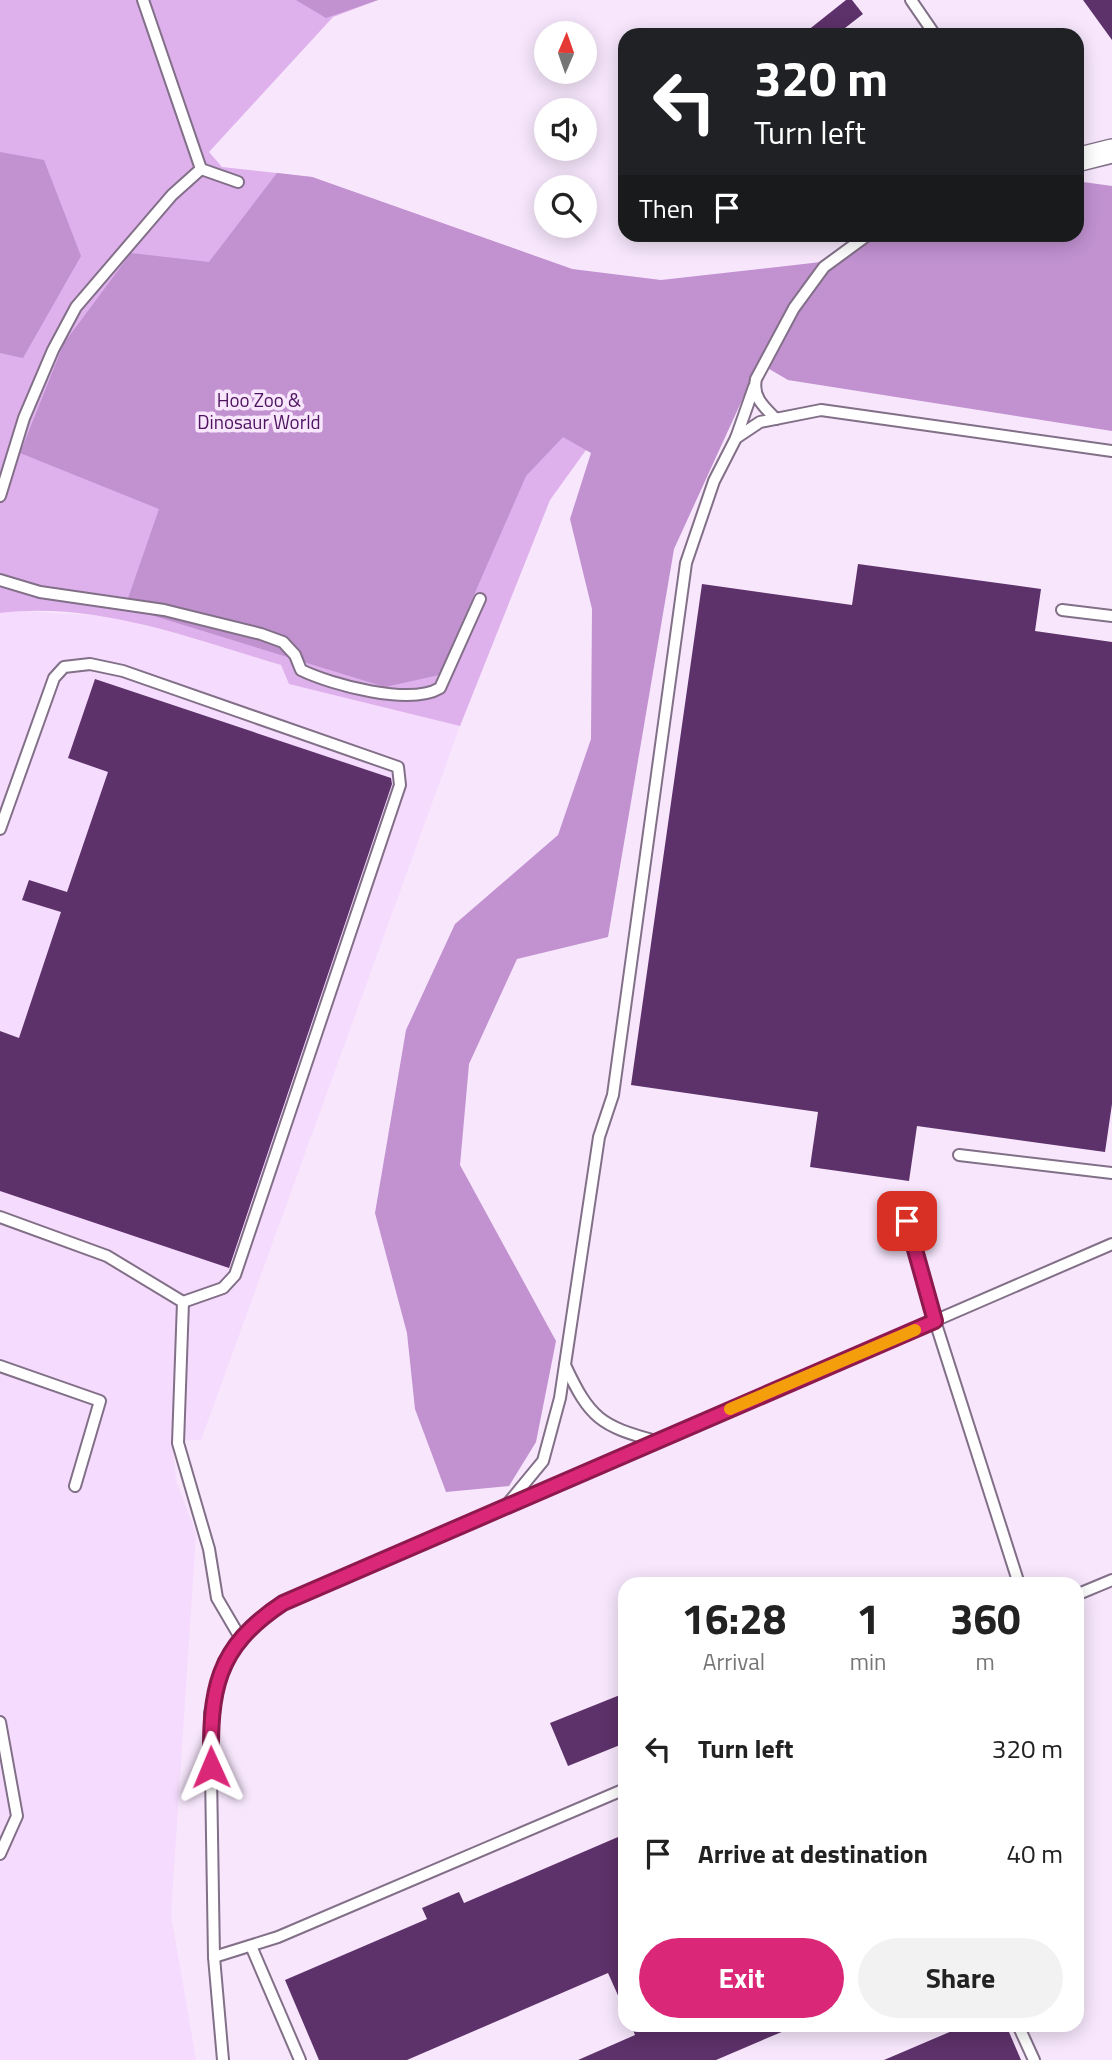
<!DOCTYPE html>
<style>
:root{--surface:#fff;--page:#f2f2f2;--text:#222;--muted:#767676;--accent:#db2777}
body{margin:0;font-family:"Titillium Web",sans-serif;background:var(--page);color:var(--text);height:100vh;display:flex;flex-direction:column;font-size:26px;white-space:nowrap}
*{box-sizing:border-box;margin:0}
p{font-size:23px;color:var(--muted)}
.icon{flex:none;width:38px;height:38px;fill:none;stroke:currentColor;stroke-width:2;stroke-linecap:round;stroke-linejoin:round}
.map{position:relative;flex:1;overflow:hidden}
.drawer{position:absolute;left:618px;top:1577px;width:466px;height:455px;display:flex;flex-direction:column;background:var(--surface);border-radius:21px;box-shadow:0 4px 18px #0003}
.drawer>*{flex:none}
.guide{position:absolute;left:618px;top:28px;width:466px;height:214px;border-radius:21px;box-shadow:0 4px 18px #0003;background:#202124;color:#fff;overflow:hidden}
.needle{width:46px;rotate:2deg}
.fabs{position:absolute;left:534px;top:21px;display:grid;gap:14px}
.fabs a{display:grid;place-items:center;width:63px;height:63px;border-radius:50%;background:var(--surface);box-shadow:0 4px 18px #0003;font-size:35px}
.pin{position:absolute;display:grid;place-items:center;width:60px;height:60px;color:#fff;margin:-30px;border-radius:14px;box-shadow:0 4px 10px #0006}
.me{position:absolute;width:77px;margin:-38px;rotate:359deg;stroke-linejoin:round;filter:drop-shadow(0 0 5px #0008)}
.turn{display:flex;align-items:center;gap:24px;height:147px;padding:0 21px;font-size:32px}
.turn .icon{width:91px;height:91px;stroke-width:2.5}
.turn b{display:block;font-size:49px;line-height:60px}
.then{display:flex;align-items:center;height:66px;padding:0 21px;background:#0003;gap:14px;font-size:26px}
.eta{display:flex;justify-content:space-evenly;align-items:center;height:119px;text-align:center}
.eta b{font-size:42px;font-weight:700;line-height:49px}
.button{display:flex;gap:14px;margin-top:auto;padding:14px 21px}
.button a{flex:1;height:80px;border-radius:42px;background:var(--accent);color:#fff;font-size:28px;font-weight:700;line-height:80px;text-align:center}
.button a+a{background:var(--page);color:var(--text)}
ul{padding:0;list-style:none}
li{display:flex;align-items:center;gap:21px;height:105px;padding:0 21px}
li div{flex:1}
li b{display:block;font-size:26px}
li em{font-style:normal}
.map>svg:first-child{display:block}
.built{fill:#f5dbfd}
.green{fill:#deb0ec}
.forest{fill:#c191d0}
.building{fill:#5d316a}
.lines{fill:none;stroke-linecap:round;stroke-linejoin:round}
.service-casing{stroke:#826f88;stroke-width:14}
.minor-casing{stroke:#826f88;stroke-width:26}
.service{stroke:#fff;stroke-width:10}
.minor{stroke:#fff;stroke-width:23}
.route-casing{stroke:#8e194d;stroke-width:18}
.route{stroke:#db2777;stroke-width:12}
.slow{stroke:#f59e0b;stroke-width:12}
.labels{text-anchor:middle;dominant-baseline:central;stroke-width:7;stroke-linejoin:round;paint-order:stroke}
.park-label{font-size:19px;fill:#4f125f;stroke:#f7e6fc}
</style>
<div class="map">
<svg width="1112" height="2060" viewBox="0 0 1112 2060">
<rect width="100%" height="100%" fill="#f7e6fc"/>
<polygon class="built" points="21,611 121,617 281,665 289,684 460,726 201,1440 172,1440 176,1480 196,1534 171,1915 196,2060 0,2060 0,613"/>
<path class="green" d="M0,0H378L333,17L209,152L222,167L312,177L572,269L694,300L550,500L460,726L289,684L281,665C190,638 96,601 0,613Z"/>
<g class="forest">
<polygon points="296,0 378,0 326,18"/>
<polygon points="0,152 44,160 81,256 23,358 0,353"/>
<polygon points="277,173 312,177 572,269 661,280 821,262 866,235 1076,234 1076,181 1112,186 1112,431 788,380 759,363 674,549 608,937 517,959 469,1064 460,1165 556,1341 536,1442 509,1486 446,1492 415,1409 407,1333 375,1213 406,1030 455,924 558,835 591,739 592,609 570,519 591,453 563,437 526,476 439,675 385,687 125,607 159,509 20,453 64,343 131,253 209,262"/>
</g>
<g class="building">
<polygon points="846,0 852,0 863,14 836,35 802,35"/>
<polygon points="1083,0 1112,0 1112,40"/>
<polygon points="858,564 1041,589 1035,631 1112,642 1112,1104 1105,1152 917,1126 909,1181 810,1167 818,1112 631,1085 702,584 852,605"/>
<polygon points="95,679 391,778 392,784 229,1268 0,1191 0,1031 19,1038 61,912 22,900 29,880 67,892 108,772 68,758"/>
<polygon points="625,1693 625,1743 568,1766 550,1723"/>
<polygon points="625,1834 625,2011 608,1973 407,2060 319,2060 285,1980 427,1919 422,1908 459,1892 464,1903"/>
<polygon points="631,2025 798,2025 716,2060 578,2060 635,2035"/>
<polygon points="966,2025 1006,2025 1021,2060 884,2060"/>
</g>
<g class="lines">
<defs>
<g id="service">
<polyline points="911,0 935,35"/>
<polyline points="201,169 238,182"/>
<path d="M776,419C764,407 752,397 756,379L794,308L824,267L869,234"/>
<polyline points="736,438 754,387"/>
<polyline points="0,496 24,418 53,350 76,307 172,195 201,169 143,0"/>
<path d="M0,580L40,592L164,610L261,634L283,642L295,655L301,670C332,685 410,706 440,688L480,599"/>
<polyline points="1062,610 1112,616"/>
<polyline points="0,829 54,678 64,667 90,664 123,671 398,767 400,785 235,1275 223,1288 183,1302"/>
<polyline points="959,1155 1112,1173"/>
<polyline points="0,1217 107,1256 183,1302"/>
<polyline points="907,1221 935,1321 1019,1584"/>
<polyline points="183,1302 178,1443 209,1549 217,1598 241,1639"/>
<path d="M565,1365C590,1419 601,1426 656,1441"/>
<polyline points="0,1366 100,1401 75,1486"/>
<polyline points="505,1507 543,1461 560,1398 599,1137 613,1095 686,563 714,481 736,438 760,422 821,410 1112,451"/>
<polyline points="1076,1595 1112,1580"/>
<polyline points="0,1722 17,1816 0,1854"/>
<polyline points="251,1946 300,2060"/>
<polyline points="214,1957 278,1937 625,1789"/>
<polyline points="1018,2025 1034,2060"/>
<polyline points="223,2060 214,1957 210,1713 224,1661 255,1622 283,1603 1112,1244"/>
</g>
<polyline id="minor" points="1076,160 1112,151"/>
</defs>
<use href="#service" class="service-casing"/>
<use href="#minor" class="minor-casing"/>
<use href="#service" class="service"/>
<use href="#minor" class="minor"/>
</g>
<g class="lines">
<defs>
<path id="route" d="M211,1767C210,1690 215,1648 283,1603L935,1321L907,1221"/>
</defs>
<use href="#route" class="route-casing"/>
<use href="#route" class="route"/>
<polyline class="slow" points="730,1409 915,1330"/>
</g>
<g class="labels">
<g class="park-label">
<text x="259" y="399">Hoo Zoo &amp;<tspan x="259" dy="22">Dinosaur World</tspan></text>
</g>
</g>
</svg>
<div class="fabs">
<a><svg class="needle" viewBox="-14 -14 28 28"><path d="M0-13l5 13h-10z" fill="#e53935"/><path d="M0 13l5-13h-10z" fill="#767676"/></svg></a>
<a><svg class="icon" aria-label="sound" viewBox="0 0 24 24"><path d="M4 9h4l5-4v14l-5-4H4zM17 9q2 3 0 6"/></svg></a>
<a><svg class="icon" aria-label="search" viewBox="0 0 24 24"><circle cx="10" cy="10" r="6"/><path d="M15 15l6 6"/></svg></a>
</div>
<div class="pin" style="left:907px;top:1221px;background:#d93025"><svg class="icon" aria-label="arrive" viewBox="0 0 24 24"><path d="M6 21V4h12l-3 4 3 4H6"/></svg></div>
<svg class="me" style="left:211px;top:1767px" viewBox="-20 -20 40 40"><path d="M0-17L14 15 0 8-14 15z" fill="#db2777" stroke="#fff" stroke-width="4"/></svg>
<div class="guide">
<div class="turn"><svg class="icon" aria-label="left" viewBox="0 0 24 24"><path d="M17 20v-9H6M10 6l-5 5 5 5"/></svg><div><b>320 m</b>Turn left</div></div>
<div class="then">Then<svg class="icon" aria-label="arrive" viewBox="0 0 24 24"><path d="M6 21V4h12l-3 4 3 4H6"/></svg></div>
</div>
<section class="drawer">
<div class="eta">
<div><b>16:28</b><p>Arrival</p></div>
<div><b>1</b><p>min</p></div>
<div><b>360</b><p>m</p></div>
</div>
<ul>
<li><svg class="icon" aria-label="left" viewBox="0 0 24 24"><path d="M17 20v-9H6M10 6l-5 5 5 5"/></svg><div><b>Turn left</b></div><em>320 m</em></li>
<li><svg class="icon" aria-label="arrive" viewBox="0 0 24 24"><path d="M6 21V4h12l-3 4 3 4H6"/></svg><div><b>Arrive at destination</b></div><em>40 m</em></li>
</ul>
<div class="button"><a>Exit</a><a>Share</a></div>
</section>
</div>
